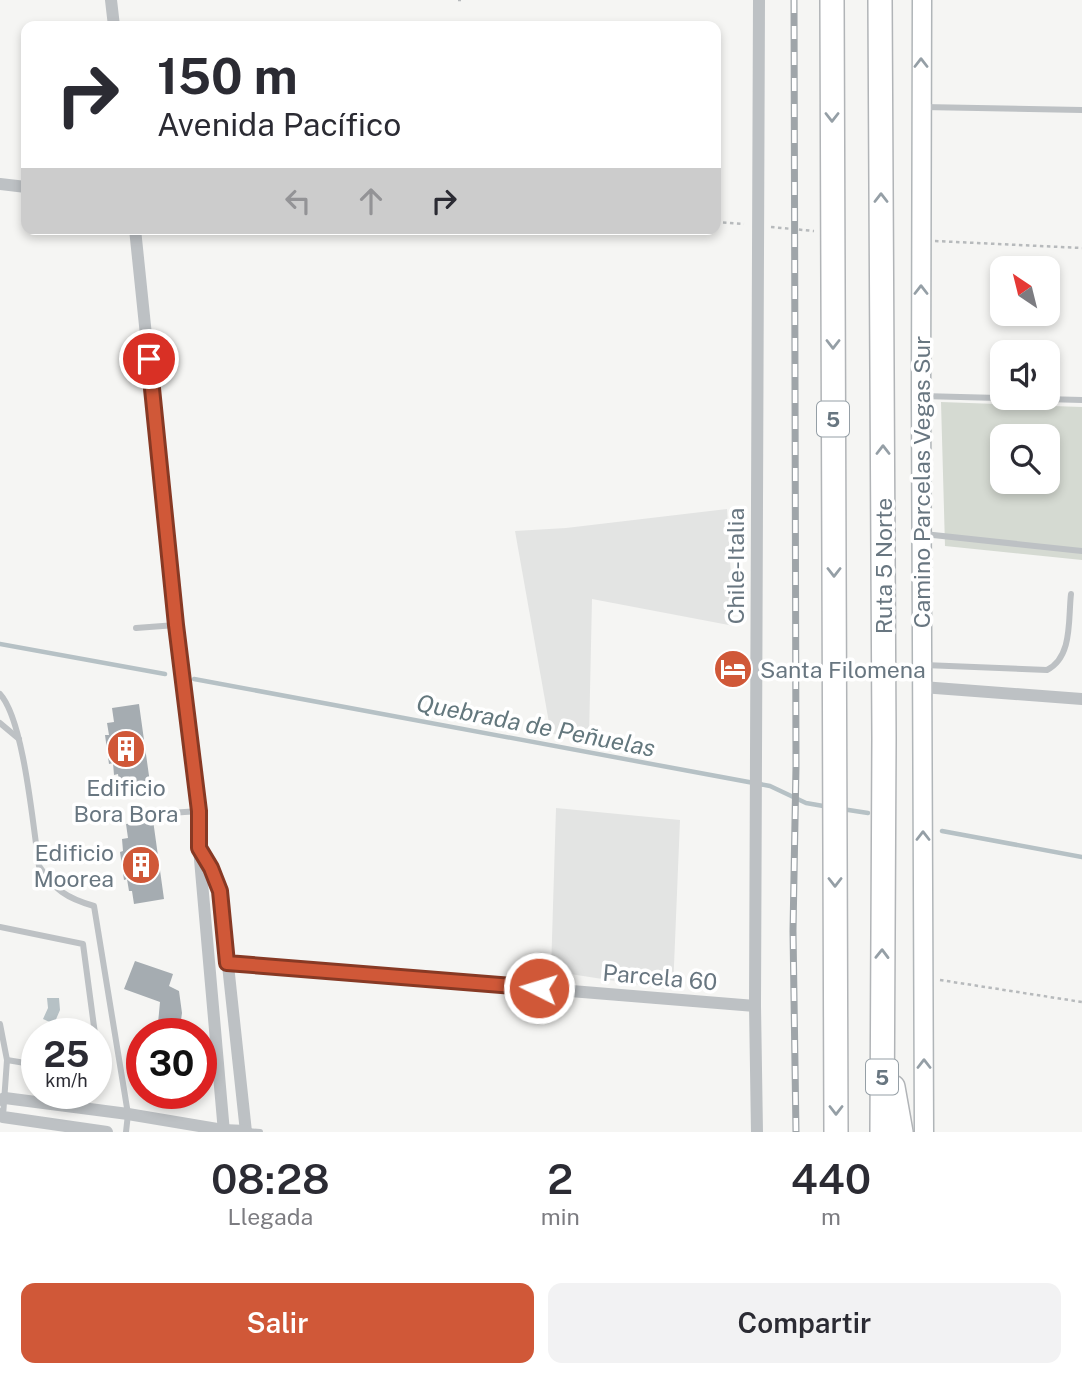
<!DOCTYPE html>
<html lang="es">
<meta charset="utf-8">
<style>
:root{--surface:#fff;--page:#f2f2f3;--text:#2b2b33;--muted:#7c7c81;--accent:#d05838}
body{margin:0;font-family:"Public Sans",sans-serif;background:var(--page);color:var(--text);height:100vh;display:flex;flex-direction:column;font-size:26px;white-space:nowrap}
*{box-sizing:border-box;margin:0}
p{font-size:23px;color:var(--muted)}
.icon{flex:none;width:38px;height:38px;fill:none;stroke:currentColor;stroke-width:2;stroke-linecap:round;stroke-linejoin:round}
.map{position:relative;height:1132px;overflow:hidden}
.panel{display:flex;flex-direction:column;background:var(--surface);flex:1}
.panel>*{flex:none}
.guide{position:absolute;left:21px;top:21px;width:700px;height:214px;border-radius:14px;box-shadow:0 4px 10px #0003;background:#fff;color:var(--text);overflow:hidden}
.needle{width:46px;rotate:325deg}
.fabs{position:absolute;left:990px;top:256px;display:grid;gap:14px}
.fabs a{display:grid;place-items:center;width:70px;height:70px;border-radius:14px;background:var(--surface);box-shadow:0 4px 10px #0003;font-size:35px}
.speed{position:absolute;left:21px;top:1018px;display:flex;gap:14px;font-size:35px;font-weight:700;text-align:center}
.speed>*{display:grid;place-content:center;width:91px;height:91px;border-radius:50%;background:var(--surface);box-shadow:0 4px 10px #0003;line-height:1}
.speed small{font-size:18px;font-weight:400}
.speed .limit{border:10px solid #d22;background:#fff;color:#111}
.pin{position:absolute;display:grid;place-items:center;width:60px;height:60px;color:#fff;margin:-30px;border:4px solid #fff;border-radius:50%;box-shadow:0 2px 7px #0007}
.me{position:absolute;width:77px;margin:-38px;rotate:275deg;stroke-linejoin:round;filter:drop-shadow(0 0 5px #0008)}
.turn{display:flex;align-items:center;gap:24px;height:147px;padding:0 21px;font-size:32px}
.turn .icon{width:91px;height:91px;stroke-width:2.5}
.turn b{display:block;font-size:49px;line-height:60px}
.lanes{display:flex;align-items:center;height:66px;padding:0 21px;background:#0003;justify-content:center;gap:35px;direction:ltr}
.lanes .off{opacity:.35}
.eta{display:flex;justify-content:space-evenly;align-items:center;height:119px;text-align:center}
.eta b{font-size:42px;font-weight:600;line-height:49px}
.action{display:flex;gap:14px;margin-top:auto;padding:14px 21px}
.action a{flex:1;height:80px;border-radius:14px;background:var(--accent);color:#fff;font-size:28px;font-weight:600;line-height:80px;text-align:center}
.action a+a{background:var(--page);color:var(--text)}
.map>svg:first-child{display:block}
.built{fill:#e3e4e3}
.green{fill:#d5dad2;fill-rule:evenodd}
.water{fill:#b6c1c5}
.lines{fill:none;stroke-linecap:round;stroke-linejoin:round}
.stream{stroke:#b6c1c5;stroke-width:4.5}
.building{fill:#a5acb1}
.secondary-casing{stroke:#b0b5b8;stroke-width:21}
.highway-casing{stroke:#b1b4b7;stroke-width:26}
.path{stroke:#b7babc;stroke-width:2.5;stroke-dasharray:3.5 3.5;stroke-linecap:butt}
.lane{stroke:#bdc1c4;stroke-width:6}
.street{stroke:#bdc1c4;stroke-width:12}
.secondary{stroke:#fff;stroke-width:18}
.highway{stroke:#fff;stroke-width:23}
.rail-casing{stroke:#9fa5a9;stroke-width:7}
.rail{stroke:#fff;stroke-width:4.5;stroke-dasharray:13;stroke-linecap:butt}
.oneway{stroke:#959fa6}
.route-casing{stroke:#873924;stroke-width:18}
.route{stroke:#d05838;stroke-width:12}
.labels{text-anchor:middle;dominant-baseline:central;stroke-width:7;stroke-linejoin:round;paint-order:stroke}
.shield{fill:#fff;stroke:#959fa6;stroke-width:2}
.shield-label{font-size:21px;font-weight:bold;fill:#687680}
.street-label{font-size:23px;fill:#687680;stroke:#fff}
.poi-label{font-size:23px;fill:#687680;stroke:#fff;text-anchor:start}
.water-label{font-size:24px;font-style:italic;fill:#63777d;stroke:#fff}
</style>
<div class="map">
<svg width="1082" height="1132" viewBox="0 0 1082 1132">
<rect width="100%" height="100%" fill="#f5f5f3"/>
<g class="built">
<polygon points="727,509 734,626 592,599 589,737 551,734 515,531 566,528"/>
<polygon points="556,808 680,820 673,990 551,971"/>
</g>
<path class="green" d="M941,402L1082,407V560L945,546ZM1003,436H1048V481H1003Z"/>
<polygon class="water" points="47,998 59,998 60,1010 54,1024 43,1019 48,1008"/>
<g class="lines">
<g class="stream">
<polyline points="0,644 165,674"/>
<polyline points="194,679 770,786 806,803 829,807"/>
<polyline points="842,809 868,813"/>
<polyline points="942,831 1082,857"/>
</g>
</g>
<g class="building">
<polygon points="139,704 150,783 120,787 118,774 114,775 113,763 109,764 105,735 109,735 107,723 114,722 112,708"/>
<polygon points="153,820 164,899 134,904 132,891 129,891 127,879 124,880 120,852 123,851 122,839 128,838 126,824"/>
<polygon points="135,961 173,974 169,986 179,991 182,1013 179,1034 157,1034 160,1002 124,989"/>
</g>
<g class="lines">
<defs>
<polyline id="secondary" points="922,0 921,396 924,1132"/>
<g id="highway">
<polyline points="832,0 836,1132"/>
<polyline points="880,0 884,739 882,1132"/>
<polyline points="893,1087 901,1132"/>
</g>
</defs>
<use href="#secondary" class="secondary-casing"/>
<use href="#highway" class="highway-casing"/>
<g class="path">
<polyline points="458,0 461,0"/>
<polyline points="716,222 744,224"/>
<polyline points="771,227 814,231"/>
<polyline points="935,241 1082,248"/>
<polyline points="940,980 1082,1002"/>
</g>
<g class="lane">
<polyline points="923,107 1082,110"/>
<polyline points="922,396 1082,400"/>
<polyline points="924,534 1082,551"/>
<polyline points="136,628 176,625"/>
<path d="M924,665L1047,670C1073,657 1068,619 1071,594"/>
<path d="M0,694C24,720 33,827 39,866C55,890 66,898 94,906L128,1114L126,1132"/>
<polyline points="0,723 19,739"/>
<polyline points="156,814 199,811"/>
<polyline points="0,927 83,944 95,1034"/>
<polyline points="0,1024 7,1060 3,1116"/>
<polyline points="96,1041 101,1077 96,1076"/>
<polyline points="7,1060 37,1065"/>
<polyline points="246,1131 260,1132"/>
</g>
<g class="street">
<polyline points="111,0 114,26"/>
<polyline points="0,184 26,187"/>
<polyline points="135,229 176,625 199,811 199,848 224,1132"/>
<polyline points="922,687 1082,699"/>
<polyline points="201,851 211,868 220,891 246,1132"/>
<polyline points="227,963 755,1006"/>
<polyline points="0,1100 5,1098 128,1114 223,1130 246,1131"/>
<polyline points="0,1114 3,1117 107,1132"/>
<polyline points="757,1132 755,1006 759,0"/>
</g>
<use href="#secondary" class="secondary"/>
<use href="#highway" class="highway"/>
<defs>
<polyline id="rail" points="794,0 796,766 793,931 796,1132"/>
</defs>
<use href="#rail" class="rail-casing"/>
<use href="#rail" class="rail"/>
</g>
<defs><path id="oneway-chevron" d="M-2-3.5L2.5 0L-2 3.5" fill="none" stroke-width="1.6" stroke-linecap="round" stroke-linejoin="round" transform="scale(1.75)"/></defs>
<g class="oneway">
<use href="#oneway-chevron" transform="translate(921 63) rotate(-90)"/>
<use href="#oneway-chevron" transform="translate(832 117) rotate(90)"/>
<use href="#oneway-chevron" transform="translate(881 198) rotate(-90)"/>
<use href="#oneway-chevron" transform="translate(921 290) rotate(-90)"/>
<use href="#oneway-chevron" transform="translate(833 344) rotate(90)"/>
<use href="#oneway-chevron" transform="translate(883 450) rotate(-90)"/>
<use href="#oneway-chevron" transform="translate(834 572) rotate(90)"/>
<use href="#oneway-chevron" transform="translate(923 836) rotate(-90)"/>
<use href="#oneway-chevron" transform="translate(835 882) rotate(90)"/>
<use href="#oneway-chevron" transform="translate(882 954) rotate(-89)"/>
<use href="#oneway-chevron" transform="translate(924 1064) rotate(-90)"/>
<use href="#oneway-chevron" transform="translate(836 1110) rotate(90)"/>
</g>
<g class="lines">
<defs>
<polyline id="route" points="149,359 176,625 199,811 199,848 211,868 220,891 227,963 539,988"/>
</defs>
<use href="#route" class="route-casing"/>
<use href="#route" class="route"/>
</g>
<defs>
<symbol id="hotel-disc" viewBox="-11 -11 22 22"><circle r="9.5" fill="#d05838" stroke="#fff"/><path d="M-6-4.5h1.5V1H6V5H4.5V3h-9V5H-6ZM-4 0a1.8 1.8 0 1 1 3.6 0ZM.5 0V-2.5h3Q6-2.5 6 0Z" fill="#fff"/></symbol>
<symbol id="building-disc" viewBox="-11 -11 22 22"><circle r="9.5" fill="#d05838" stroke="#fff"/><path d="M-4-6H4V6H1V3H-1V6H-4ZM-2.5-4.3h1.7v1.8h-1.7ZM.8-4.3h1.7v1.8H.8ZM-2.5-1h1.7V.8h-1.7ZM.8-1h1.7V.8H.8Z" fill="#fff"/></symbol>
</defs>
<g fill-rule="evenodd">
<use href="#hotel-disc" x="711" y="647" width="44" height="44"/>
<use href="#building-disc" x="104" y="727" width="44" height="44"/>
<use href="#building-disc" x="119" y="843" width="44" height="44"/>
</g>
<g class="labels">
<g class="shield">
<rect x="817" y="401.5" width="32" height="35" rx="5"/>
<rect x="866" y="1059.5" width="32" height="35" rx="5"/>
</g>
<g class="shield-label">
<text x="833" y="419">5</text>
<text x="882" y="1077">5</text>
</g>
<g class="street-label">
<text transform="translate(921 482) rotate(-90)">Camino Parcelas Vegas Sur</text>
<text transform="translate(735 566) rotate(-90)">Chile-Italia</text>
<text transform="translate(883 566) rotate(-90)">Ruta 5 Norte</text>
<text transform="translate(660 977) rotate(5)">Parcela 60</text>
</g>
<g class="poi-label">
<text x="760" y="669">Santa Filomena</text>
<text x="126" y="787" text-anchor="middle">Edificio<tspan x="126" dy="26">Bora Bora</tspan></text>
<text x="114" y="852" text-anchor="end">Edificio<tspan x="114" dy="26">Moorea</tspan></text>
</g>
<g class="water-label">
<text transform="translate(536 725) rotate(11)">Quebrada de Peñuelas</text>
</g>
</g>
</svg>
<div class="fabs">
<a><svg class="needle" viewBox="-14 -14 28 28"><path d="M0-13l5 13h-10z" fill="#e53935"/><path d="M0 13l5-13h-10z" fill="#7c7c81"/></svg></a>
<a><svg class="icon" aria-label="sound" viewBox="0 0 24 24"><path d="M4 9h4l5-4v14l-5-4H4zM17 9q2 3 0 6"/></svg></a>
<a><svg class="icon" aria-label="search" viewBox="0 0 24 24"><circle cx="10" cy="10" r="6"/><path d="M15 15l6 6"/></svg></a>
</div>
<div class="speed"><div>25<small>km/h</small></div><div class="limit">30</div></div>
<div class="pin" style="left:149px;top:359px;background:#d93025"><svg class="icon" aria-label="arrive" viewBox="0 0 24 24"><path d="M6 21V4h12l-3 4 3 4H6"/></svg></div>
<svg class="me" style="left:539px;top:988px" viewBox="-20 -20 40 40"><circle r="17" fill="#d05838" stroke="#fff" stroke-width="3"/><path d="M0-11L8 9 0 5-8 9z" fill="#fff"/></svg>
<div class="guide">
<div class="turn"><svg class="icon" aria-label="right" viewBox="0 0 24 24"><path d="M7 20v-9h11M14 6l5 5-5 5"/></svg><div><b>150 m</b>Avenida Pacífico</div></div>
<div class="lanes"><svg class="icon off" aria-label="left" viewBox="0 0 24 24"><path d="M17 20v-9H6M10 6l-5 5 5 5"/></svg><svg class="icon off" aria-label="ahead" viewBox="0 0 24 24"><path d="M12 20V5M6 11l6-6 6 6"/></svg><svg class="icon" aria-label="right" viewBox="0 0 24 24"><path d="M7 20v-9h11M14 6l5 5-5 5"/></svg></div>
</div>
</div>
<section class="panel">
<div class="eta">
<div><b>08:28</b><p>Llegada</p></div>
<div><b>2</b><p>min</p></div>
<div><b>440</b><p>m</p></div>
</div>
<div class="action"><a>Salir</a><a>Compartir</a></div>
</section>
